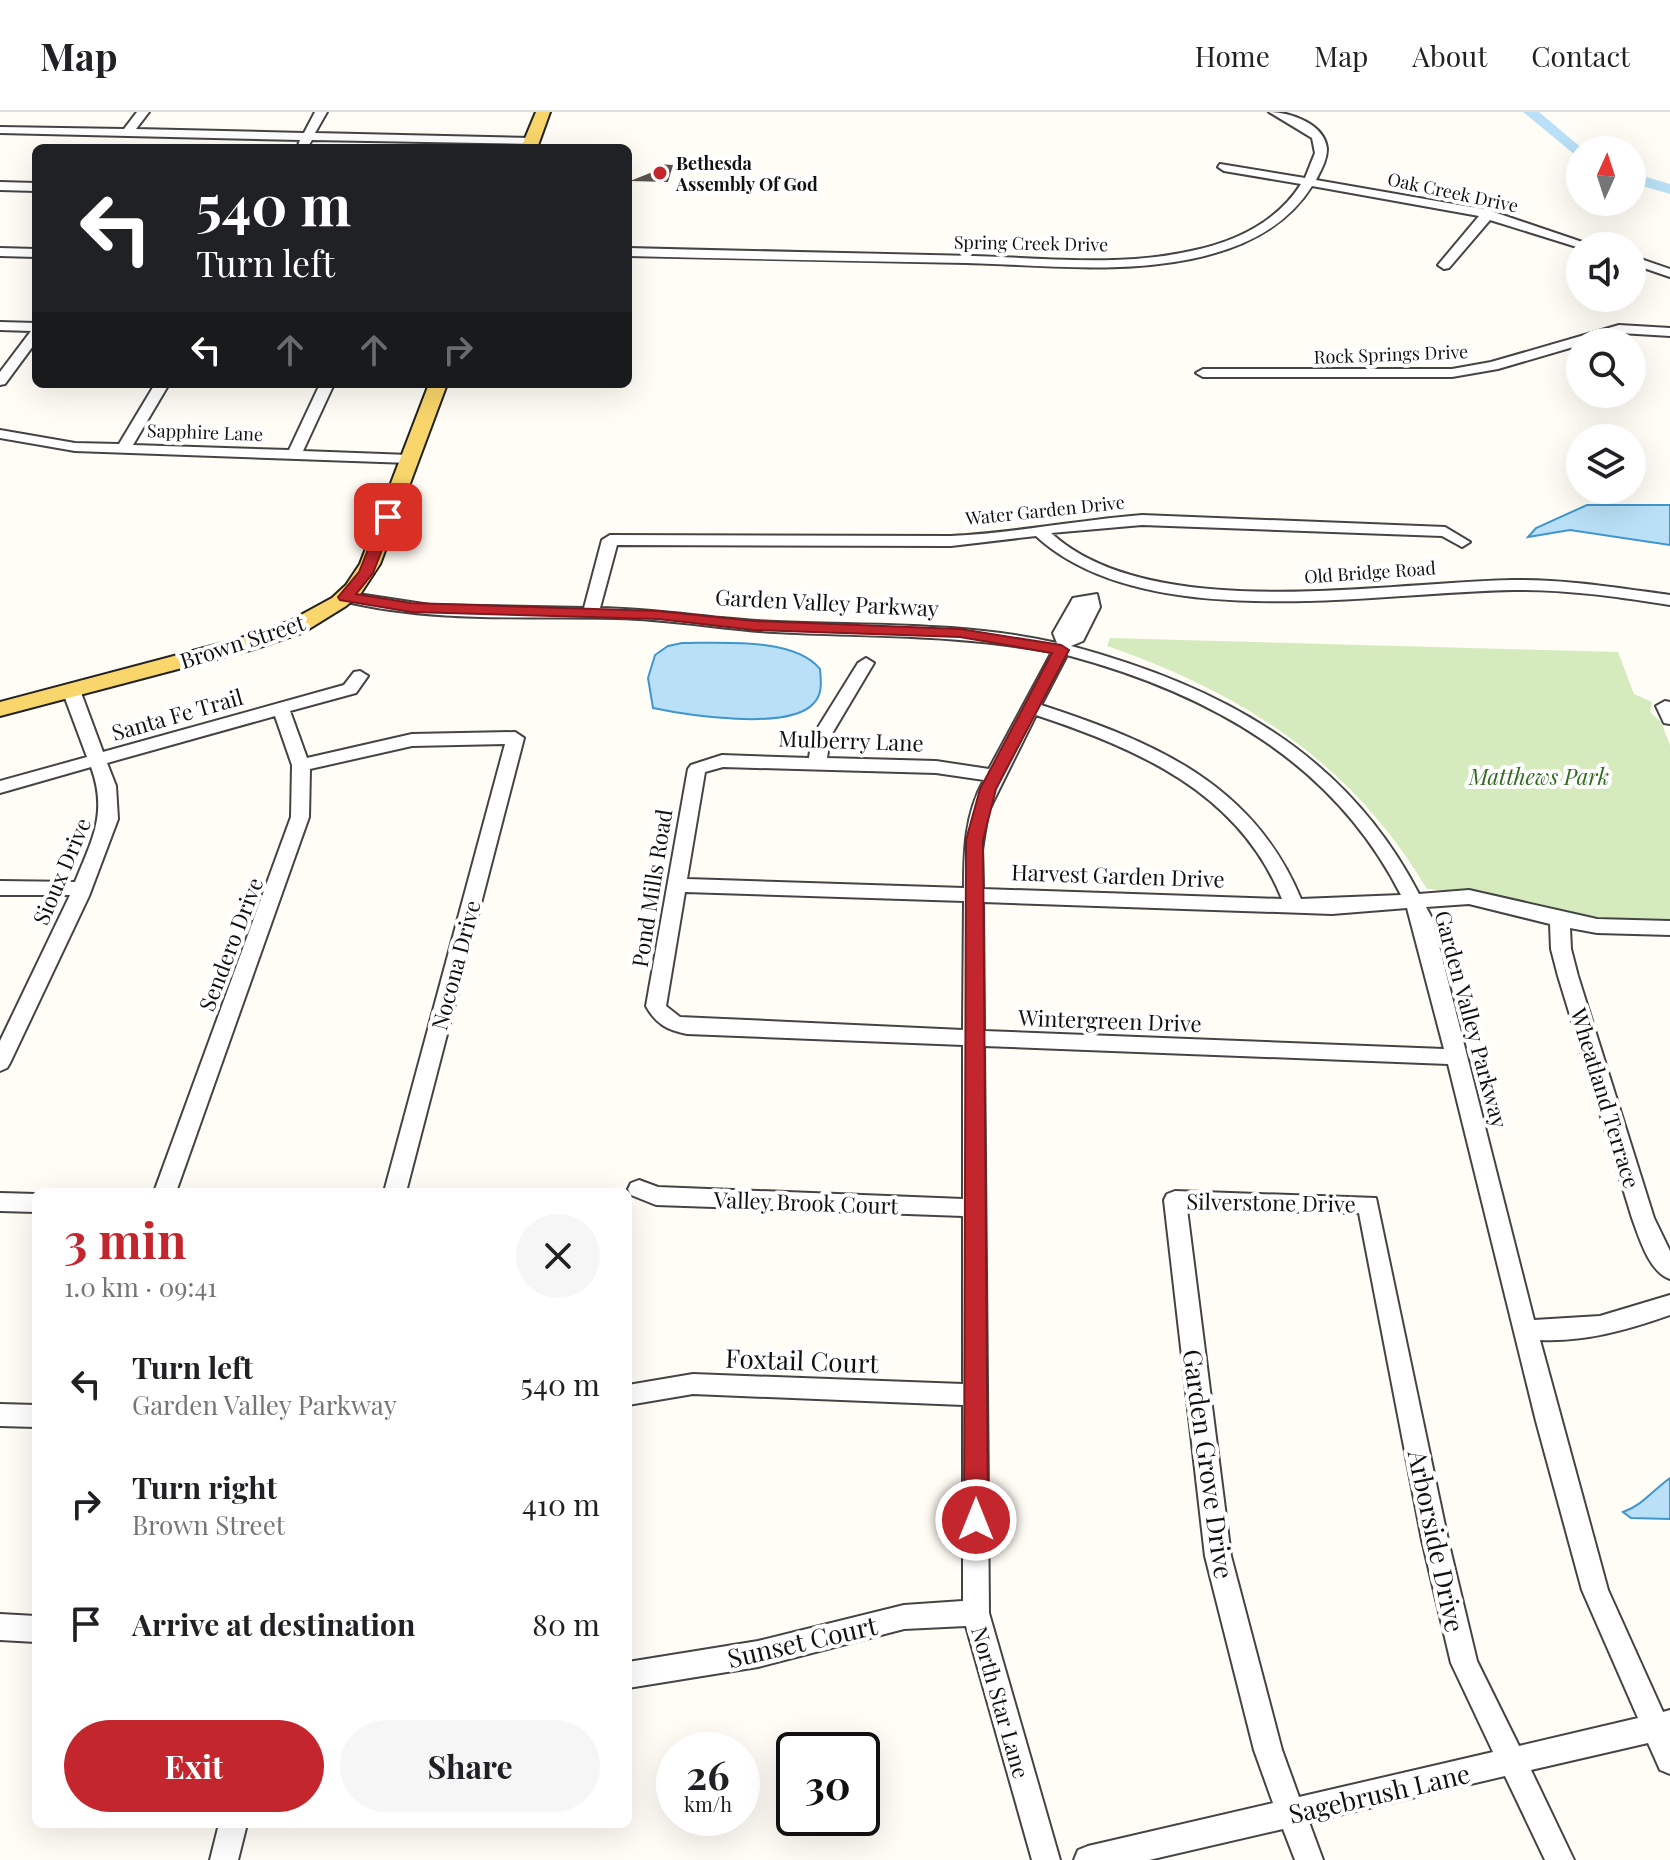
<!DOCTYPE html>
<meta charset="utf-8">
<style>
:root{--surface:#fff;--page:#f6f6f6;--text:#202124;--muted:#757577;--line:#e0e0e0;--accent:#c4262e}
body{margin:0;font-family:"Playfair Display",serif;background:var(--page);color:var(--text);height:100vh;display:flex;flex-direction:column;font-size:30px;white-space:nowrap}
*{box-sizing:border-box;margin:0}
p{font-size:26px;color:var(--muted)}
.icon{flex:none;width:44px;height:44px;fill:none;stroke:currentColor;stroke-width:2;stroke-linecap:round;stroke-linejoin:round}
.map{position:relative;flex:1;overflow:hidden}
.side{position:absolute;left:32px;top:1076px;width:600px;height:640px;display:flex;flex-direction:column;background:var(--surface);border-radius:12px;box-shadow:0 8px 32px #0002}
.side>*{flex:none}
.hud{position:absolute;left:32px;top:32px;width:600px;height:244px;border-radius:12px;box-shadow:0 8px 32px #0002;background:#202124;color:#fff;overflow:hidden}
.needle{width:52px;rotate:3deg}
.buttons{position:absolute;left:1566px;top:24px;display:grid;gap:16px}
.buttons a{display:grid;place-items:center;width:80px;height:80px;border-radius:50%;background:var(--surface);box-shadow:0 8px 32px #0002;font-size:40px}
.speed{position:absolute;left:656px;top:1620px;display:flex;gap:16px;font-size:40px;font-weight:700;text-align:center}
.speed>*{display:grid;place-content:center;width:104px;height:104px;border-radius:50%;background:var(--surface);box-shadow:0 8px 32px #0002;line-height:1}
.speed small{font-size:20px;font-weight:400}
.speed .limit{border:4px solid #111;border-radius:12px;background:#fff;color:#111}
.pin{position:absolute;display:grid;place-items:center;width:68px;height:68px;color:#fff;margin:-34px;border-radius:16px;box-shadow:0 4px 12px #0006}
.me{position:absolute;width:88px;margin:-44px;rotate:0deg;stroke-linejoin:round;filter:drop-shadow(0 0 6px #0008)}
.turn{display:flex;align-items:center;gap:28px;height:168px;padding:0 32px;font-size:36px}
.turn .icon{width:104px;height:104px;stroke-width:2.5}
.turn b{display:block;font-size:56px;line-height:68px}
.lanes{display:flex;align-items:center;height:76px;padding:0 32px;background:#0003;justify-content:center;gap:40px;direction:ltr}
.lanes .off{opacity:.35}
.round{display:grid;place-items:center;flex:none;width:84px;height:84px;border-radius:42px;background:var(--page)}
.headline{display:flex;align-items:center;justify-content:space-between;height:136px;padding:0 32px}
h1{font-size:48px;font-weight:700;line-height:60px;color:var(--accent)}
.cta{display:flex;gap:16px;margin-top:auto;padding:16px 32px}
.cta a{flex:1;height:92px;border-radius:48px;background:var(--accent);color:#fff;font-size:32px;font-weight:700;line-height:92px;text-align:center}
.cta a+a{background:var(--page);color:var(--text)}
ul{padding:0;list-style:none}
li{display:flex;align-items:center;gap:24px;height:120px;padding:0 32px}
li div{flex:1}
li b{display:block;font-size:30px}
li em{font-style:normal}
header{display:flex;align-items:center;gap:48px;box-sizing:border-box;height:112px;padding:0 40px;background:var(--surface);border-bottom:2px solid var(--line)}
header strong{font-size:38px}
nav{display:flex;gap:44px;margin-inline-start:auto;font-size:28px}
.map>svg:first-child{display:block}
.green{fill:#d5ebbd}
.water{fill:#b9e0f7;stroke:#3f96cf;stroke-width:2}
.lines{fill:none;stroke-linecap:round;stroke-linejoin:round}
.river{fill:#b9e0f7;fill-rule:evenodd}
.building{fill:#5a524d}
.minor-casing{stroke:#444;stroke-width:4}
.major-casing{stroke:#222;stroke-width:4}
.minor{fill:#fff;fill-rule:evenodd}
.major{fill:#f9d66b;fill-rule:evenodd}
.route{fill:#c4262e;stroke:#7f191e;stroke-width:2}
.poi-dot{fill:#c4262e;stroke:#fff;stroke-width:3}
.labels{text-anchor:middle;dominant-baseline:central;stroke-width:8;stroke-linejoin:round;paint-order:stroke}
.far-poi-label{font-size:18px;font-weight:bold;fill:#111;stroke:#fff;text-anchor:start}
.far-street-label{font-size:18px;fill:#111;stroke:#fff}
.street-label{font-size:22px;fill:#111;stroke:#fff}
.park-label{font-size:22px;font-style:italic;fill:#2f6b1f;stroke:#fff}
.near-street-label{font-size:26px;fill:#111;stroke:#fff}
</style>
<header>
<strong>Map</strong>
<nav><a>Home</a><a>Map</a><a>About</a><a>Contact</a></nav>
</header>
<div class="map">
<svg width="1670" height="1748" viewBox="0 0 1670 1748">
<rect width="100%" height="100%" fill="#fffdf5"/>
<path class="green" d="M1110,526L1618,540L1634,582L1652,590L1650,600L1661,610L1670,633V809L1566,803L1489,782L1427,777C1352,651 1243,581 1107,534Z"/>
<g class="water">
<polygon points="1587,393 1670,393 1670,433 1570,418 1528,425 1536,416"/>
<path d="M682,531C720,531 795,525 820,557C821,570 823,582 813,592C788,619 686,603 653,596L648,566L655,543L668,534Z"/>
<path d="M1670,1366V1407L1631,1406L1623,1400C1643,1393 1653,1378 1670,1366Z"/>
</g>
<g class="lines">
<g class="river">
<polygon points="1523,0 1539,0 1584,38 1580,38 1580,47"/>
<polygon points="1632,61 1670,72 1670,82 1632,71"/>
</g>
</g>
<polygon class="building" points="657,52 673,53 668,70 630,69 655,59"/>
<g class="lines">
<defs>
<g id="minor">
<polygon points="137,0 149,0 136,17 304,21 315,0 327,0 315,21 532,26 538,29 532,32 312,28 307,36 297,36 300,28 0,21 0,15 124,17"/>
<path d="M1269,0C1290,0 1325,12 1327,37C1327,48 1321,58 1316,68L1488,98L1594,134L1580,136L1490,108L1449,156L1444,157L1438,153L1479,104L1312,74C1285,117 1240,137 1191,147C1118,162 1042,153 967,151C854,149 741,147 628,144V136C743,139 858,141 973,144C1045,146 1119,155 1191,139C1235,130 1276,111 1301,72L1224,59L1218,55L1220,52L1305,66L1315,41L1312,26Z"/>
<polygon points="0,70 36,71 36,79 0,78"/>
<polygon points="0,136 36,137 36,145 0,144"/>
<polygon points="1632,144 1670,157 1670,165 1632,152"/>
<polygon points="0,210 36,211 36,230 5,272 0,273 0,260 31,219 0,218"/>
<polygon points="1619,213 1670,216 1670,224 1620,221 1580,230 1580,233 1498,257 1452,265 1203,265 1196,261 1203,257 1452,257 1491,250"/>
<polygon points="155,272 169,272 133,333 289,338 320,272 334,272 303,339 409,343 416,347 409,351 75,339 0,326 0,318 75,331 119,332"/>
<path d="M1142,403L1445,415L1470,430L1462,435L1442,424L1142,413L1051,421C1151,513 1387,470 1513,468C1565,467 1618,476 1670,483V493C1618,485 1566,477 1513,478C1377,480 1144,524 1036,424L951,434L617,433L600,496C660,497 718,508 777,510C871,514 964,510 1057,531L1053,521L1073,486L1097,482L1100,495L1083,529L1071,534C1220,574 1346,641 1419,782L1469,778L1597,807L1670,809V823L1597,821L1570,816L1571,837L1578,864L1654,1106L1670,1139V1167C1649,1160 1639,1125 1632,1106L1558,864L1551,837L1550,812L1469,792L1426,795L1432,806L1534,1208L1600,1204L1670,1183V1203C1628,1218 1585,1230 1540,1228L1608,1478L1663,1600L1670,1598V1662L1660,1658L1648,1631L1531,1658L1574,1748H1545L1505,1664L1309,1710L1323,1748H1295L1283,1717L1149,1748H1074L1078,1738L1088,1734L1273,1691L1254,1638L1205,1444L1164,1088L1167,1082L1175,1079L1376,1086L1448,1428L1477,1549L1519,1634L1638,1606L1582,1478L1536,1309L1448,952L984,934L989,1501L1060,1748H1032L966,1514L904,1517L758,1555L628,1576V1550L758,1529L904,1493L963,1489V1293L693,1282L628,1293V1273L693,1262L963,1272V1104L656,1093L631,1083L628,1077L631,1071L639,1068L658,1075L963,1087V933L687,922C667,918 656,912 646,894L688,657L691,653L722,643L809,646L812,625L858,551L866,546L874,551L830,625L827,646L936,649L989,657L1052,540C955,522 871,525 774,520C722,517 670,507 617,506C525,504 430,511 339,488L337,485L345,480L430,493L584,496L602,428L610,423L951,424C1015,421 1078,408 1142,403ZM1067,543C1208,581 1333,649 1401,783L1301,787C1253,671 1154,630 1041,593ZM1036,603C1138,637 1239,680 1282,787L983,777L982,738L988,700ZM723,655L936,661L984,668C965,702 964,738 964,776L687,767L705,660ZM685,780L964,789L963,918L680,905L666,894ZM983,790L1332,802L1407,796L1444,937L984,919ZM1187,1097L1359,1101L1422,1428L1451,1551L1493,1640L1299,1685L1282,1638L1231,1444Z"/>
<path d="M360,559L368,564L356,581L290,599L307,646L412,622L515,620L524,626L406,1080H384L505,632L412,634L310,657L309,705L176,1080H154L291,705L292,653L275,604L107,651L116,674L118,707L89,784L10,951L7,956L0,959V929L70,783H0V769L75,770C92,728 108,701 91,655L0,681V669L87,645L62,578L65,574H77L80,578L103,640L344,573L354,560Z"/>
<polygon points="1665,589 1670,590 1670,612 1664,611 1656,594"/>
<polygon points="0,1081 36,1082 36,1100 0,1099"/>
<polygon points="0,1292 36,1293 36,1315 0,1314"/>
<polygon points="0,1502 36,1504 36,1530 0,1528"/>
<polygon points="219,1712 247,1712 238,1748 210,1748"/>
</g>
<g id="major">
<polygon points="536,0 550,0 537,36 521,36"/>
<polygon points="429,272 447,272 380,452 361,481 346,494 304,520 254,537 0,604 0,590 238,527 288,510 332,486 346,473 360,452"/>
</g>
</defs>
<use href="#minor" class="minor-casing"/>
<use href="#major" class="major-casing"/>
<use href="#minor" class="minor"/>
<use href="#major" class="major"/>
</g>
<polygon class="route" points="388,401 395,405 373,461 356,482 411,491 658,499 754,509 960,517 1061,533 1069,538 996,677 983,728 988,1408 984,1415 976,1418 968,1415 964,1408 966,728 980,677 1052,541 960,525 754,518 658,507 411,500 340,488 338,485 359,460 381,405"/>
<circle class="poi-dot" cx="660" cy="61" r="8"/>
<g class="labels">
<g class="far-poi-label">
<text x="676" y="51">Bethesda<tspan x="676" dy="21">Assembly Of God</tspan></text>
</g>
<g class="far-street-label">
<text transform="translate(1453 80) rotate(12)">Oak Creek Drive</text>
<text transform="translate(1031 131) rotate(1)">Spring Creek Drive</text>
<text transform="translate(1391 242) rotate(-2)">Rock Springs Drive</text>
<text transform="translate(205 320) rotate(2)">Sapphire Lane</text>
<text transform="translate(1045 398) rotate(-6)">Water Garden Drive</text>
<text transform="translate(1370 460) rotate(-4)">Old Bridge Road</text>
</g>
<g class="street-label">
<text transform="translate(827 490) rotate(3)">Garden Valley Parkway</text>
<text transform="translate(242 529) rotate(-18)">Brown Street</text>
<text transform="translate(177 602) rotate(-16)">Santa Fe Trail</text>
<text transform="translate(851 628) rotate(2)">Mulberry Lane</text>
<text transform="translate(61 759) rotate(-67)">Sioux Drive</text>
<text transform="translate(1118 763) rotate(2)">Harvest Garden Drive</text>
<text transform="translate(651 776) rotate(-81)">Pond Mills Road</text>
<text transform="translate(230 832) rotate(-69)">Sendero Drive</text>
<text transform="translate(455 853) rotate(-75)">Nocona Drive</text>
<text transform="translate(1472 907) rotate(75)">Garden Valley Parkway</text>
<text transform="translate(1110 908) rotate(2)">Wintergreen Drive</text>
<text transform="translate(1606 986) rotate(73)">Wheatland Terrace</text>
<text transform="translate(806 1090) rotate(2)">Valley Brook Court</text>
<text transform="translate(1271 1090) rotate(1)">Silverstone Drive</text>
<text transform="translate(1001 1590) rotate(74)">North Star Lane</text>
</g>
<g class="park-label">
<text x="1539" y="664">Matthews Park</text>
</g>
<g class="near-street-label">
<text transform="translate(802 1248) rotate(2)">Foxtail Court</text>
<text transform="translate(1209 1352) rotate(82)">Garden Grove Drive</text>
<text transform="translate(1437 1429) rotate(78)">Arborside Drive</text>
<text transform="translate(802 1529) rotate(-13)">Sunset Court</text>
<text transform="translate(1379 1681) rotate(-13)">Sagebrush Lane</text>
</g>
</g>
</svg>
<div class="buttons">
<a><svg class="needle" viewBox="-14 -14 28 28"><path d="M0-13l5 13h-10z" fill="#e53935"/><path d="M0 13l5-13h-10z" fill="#757577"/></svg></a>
<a><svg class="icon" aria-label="sound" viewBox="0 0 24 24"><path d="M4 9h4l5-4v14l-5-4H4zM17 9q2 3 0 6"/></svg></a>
<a><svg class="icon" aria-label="search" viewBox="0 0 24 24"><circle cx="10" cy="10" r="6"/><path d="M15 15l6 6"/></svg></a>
<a><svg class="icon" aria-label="layers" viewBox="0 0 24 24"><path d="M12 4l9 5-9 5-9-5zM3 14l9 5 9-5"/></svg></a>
</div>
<div class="speed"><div>26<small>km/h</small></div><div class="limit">30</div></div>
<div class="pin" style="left:388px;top:405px;background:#d93025"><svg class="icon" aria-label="arrive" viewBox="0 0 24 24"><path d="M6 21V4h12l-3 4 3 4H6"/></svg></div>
<svg class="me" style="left:976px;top:1408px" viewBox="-20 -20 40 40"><circle r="17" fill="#c4262e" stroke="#fff" stroke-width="3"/><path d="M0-11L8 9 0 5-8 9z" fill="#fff"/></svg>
<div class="hud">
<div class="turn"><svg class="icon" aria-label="left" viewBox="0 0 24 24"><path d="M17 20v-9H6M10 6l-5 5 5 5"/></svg><div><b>540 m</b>Turn left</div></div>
<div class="lanes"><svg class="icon" aria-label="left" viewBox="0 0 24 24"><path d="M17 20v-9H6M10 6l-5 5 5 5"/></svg><svg class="icon off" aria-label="ahead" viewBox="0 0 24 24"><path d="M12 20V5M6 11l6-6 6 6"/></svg><svg class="icon off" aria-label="ahead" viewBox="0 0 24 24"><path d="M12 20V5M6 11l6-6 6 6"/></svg><svg class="icon off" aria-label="right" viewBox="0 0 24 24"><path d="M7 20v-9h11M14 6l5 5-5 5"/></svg></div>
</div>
<section class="side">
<div class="headline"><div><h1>3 min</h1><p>1.0 km · 09:41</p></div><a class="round"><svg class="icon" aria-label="close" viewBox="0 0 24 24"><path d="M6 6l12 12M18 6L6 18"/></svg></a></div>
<ul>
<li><svg class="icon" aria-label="left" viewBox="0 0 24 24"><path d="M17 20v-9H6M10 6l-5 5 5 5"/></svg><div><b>Turn left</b><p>Garden Valley Parkway</p></div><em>540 m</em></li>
<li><svg class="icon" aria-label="right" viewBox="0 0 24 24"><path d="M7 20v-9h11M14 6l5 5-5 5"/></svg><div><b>Turn right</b><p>Brown Street</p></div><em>410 m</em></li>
<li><svg class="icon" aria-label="arrive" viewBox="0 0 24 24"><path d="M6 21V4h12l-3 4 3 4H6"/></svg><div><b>Arrive at destination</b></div><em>80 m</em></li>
</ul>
<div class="cta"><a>Exit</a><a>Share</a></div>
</section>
</div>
